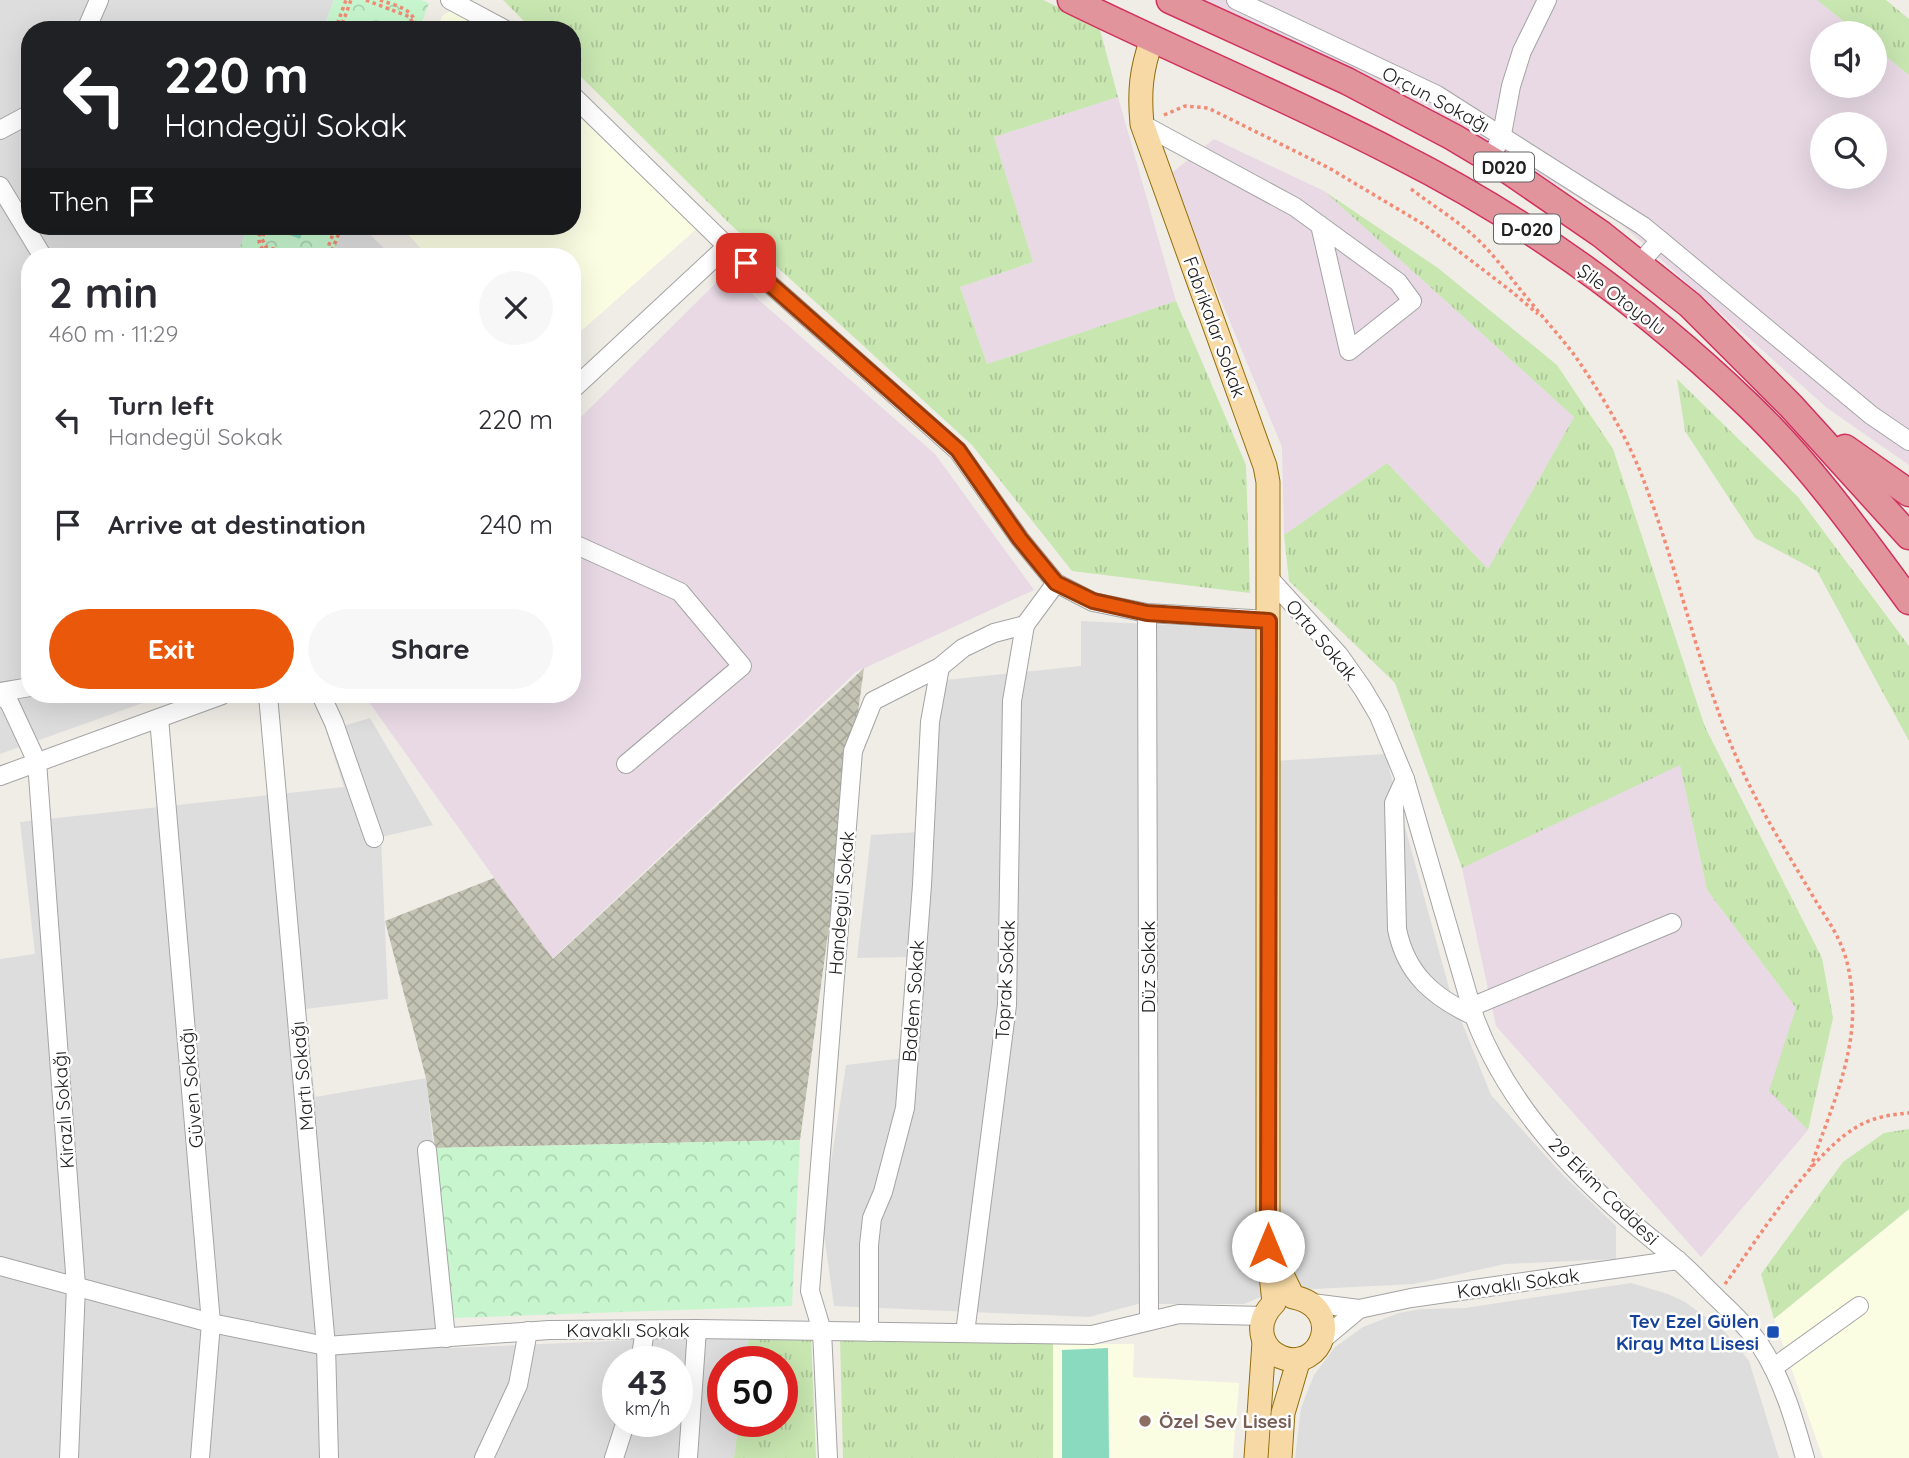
<!DOCTYPE html>
<meta charset="utf-8">
<style>
:root{--surface:#fff;--page:#f7f7f7;--text:#2b2b33;--muted:#7c7c81;--accent:#ea580c}
body{margin:0;font-family:Quicksand,sans-serif;background:var(--page);color:var(--text);height:100vh;display:flex;flex-direction:column;font-size:26px;white-space:nowrap}
*{box-sizing:border-box;margin:0}
p{font-size:23px;color:var(--muted)}
.icon{flex:none;width:38px;height:38px;fill:none;stroke:currentColor;stroke-width:2;stroke-linecap:round;stroke-linejoin:round}
.map{position:relative;flex:1;overflow:hidden}
.side{position:absolute;left:21px;top:248px;width:560px;height:455px;display:flex;flex-direction:column;background:var(--surface);border-radius:28px;box-shadow:0 7px 28px #0002}
.side>*{flex:none}
.guide{position:absolute;left:21px;top:21px;width:560px;height:214px;border-radius:28px;box-shadow:0 7px 28px #0002;background:#202124;color:#fff;overflow:hidden}
.tools{position:absolute;left:1810px;top:21px;display:grid;gap:14px}
.tools a{display:grid;place-items:center;width:77px;height:77px;border-radius:50%;background:var(--surface);box-shadow:0 7px 28px #0002;font-size:35px}
.speed{position:absolute;left:602px;top:1346px;display:flex;gap:14px;font-size:35px;font-weight:700;text-align:center}
.speed>*{display:grid;place-content:center;width:91px;height:91px;border-radius:50%;background:var(--surface);box-shadow:0 7px 28px #0002;line-height:1}
.speed small{font-size:18px;font-weight:400}
.speed .limit{border:10px solid #d22;background:#fff;color:#111}
.pin{position:absolute;display:grid;place-items:center;width:60px;height:60px;color:#fff;margin:-30px;border-radius:14px;box-shadow:0 4px 10px #0006}
.me{position:absolute;width:77px;margin:-38px;rotate:0deg;stroke-linejoin:round;filter:drop-shadow(0 0 5px #0008)}
.turn{display:flex;align-items:center;gap:24px;height:147px;padding:0 28px;font-size:32px}
.turn .icon{width:91px;height:91px;stroke-width:2.5}
.turn b{display:block;font-size:49px;line-height:60px}
.then{display:flex;align-items:center;height:66px;padding:0 28px;background:#0003;gap:14px;font-size:26px}
.round{display:grid;place-items:center;flex:none;width:74px;height:74px;border-radius:37px;background:var(--page)}
.summary{display:flex;align-items:center;justify-content:space-between;height:119px;padding:0 28px}
h1{font-size:42px;font-weight:700;line-height:52px}
.primary-button{display:flex;gap:14px;margin-top:auto;padding:14px 28px}
.primary-button a{flex:1;height:80px;border-radius:42px;background:var(--accent);color:#fff;font-size:28px;font-weight:700;line-height:80px;text-align:center}
.primary-button a+a{background:var(--page);color:var(--text)}
ul{padding:0;list-style:none}
li{display:flex;align-items:center;gap:21px;height:105px;padding:0 28px}
li div{flex:1}
li b{display:block;font-size:26px}
li em{font-style:normal}
.map>svg:first-child{display:block}
.residential{fill:#dedddd;fill-rule:evenodd}
.industrial{fill:#e8d9e5;fill-rule:evenodd}
.education{fill:#fbfde3}
.construction{fill:url(#construction-cross-hatch)}
.grass{fill:url(#grass-tufts)}
.park{fill:url(#park-crowns)}
.pitch{fill:#8adac0}
.lines{fill:none;stroke-linecap:round;stroke-linejoin:round}
.minor-casing{stroke:#a4a4a4;stroke-width:20}
.major-casing{stroke:#926e09;stroke-width:25}
.highway-casing{stroke:#d1315d;stroke-width:29}
.path{stroke:#f18b76;stroke-width:3.5;stroke-dasharray:3.5 3.5;stroke-linecap:butt}
.minor{stroke:#fff;stroke-width:18}
.major{stroke:#f6d9a5;stroke-width:23}
.highway{stroke:#e2949d;stroke-width:26}
.route-casing{stroke:#983908;stroke-width:18}
.route{stroke:#ea580c;stroke-width:12}
.transit-dot{fill:#1a4fb4;stroke:#fff;stroke-width:2.5}
.education-dot{fill:#8d6e63;stroke:#fff;stroke-width:2.5}
.labels{text-anchor:middle;dominant-baseline:central;stroke-width:5;stroke-linejoin:round;paint-order:stroke}
.shield{fill:#fff;stroke:#636363;stroke-width:2}
.shield-label{font-size:18px;font-weight:bold;fill:#202020}
.street-label{font-size:19px;fill:#202020;stroke:#fff}
.transit-label{font-size:19px;font-weight:bold;fill:#164399;stroke:#fff;text-anchor:end}
.education-label{font-size:19px;font-weight:bold;fill:#785e54;stroke:#fff;text-anchor:start}
</style>
<div class="map">
<svg width="1909" height="1458" viewBox="0 0 1909 1458">
<defs>
<pattern id="construction-cross-hatch" width="8" height="8" patternUnits="userSpaceOnUse" patternTransform="scale(1.75)"><rect width="8" height="8" fill="#c3c4b3"/><path d="M0 0l8 8M0 8l8-8" fill="none" stroke="#a7a89a"/></pattern>
<pattern id="grass-tufts" width="24" height="20" patternUnits="userSpaceOnUse" patternTransform="scale(1.75)"><rect width="24" height="20" fill="#c7e6b0"/><path d="M3 7l-1-3M5 7V3M7 7l1-3M15 17l-1-3M17 17v-4M19 17l1-3" fill="none" stroke="#abc597"/></pattern>
<pattern id="park-crowns" width="20" height="18" patternUnits="userSpaceOnUse" patternTransform="scale(1.75)"><rect width="20" height="18" fill="#c7f6ce"/><path d="M2 6a3 3 0 1 1 6 0M12 15a3 3 0 1 1 6 0" fill="none" stroke="#abd3b1"/></pattern>
</defs>
<rect width="100%" height="100%" fill="#f0ede7"/>
<g class="residential">
<polygon points="0,0 334,0 323,30 30,30 30,226 248,226 240,250 273,257 30,257 30,695 165,695 0,754"/>
<polygon points="344,226 361,226 393,257 332,257"/>
<polygon points="1081,621 1260,629 1256,762 1385,754 1451,995 1491,1095 1562,1174 1616,1226 1616,1259 1505,1264 1414,1284 1275,1291 1244,1304 1138,1304 1089,1317 834,1306 822,1220 846,1065 905,1058 908,957 857,958 871,835 919,832 935,681 1081,666"/>
<path d="M370,718L433,825L381,837L388,999L305,1009L315,1097L426,1078L452,1318L451,1348L749,1335L746,1361L723,1362V1421H739L734,1458H0V959L35,954L20,822L344,787L326,731ZM618,1362H677V1421H618Z"/>
<polygon points="1631,1283 1668,1294 1685,1302 1721,1328 1736,1344 1749,1361 1779,1458 1295,1458 1301,1408 1314,1375 1335,1347 1363,1327 1399,1313 1421,1309 1465,1308"/>
</g>
<g class="industrial">
<path d="M1205,0H1817L1858,33H1822V86H1874V47L1909,75V465L1827,408L1620,223L1426,105ZM1822,124H1874V177H1822Z"/>
<polygon points="1118,97 1176,301 987,364 960,287 1033,262 994,137"/>
<polygon points="1214,139 1324,191 1574,417 1488,569 1387,463 1284,535 1282,447 1169,175"/>
<polygon points="727,272 935,454 1034,590 856,672 552,959 364,695 572,695 572,426"/>
<polygon points="1680,764 1707,890 1796,1008 1770,1091 1808,1130 1701,1257 1496,1026 1462,868"/>
</g>
<g class="education">
<polygon points="456,7 491,30 437,30 442,16"/>
<polygon points="572,105 701,225 572,339 572,257 429,257 400,226 572,226"/>
<polygon points="1909,1209 1909,1458 1823,1458 1774,1319"/>
<polygon points="1053,1344 1134,1344 1133,1377 1239,1383 1233,1458 1053,1458"/>
</g>
<polygon class="construction" points="864,668 800,1140 435,1148 426,1078 385,921 494,878 553,959"/>
<g class="grass">
<polygon points="503,0 1043,0 1099,26 1118,97 994,137 1033,262 960,287 987,364 1176,301 1246,465 1250,593 1072,571 972,445 730,224 572,68 572,30 533,30"/>
<polygon points="1817,0 1886,0 1909,19 1909,75 1874,47 1874,33 1858,33"/>
<polygon points="1324,191 1438,268 1557,365 1613,449 1705,727 1822,958 1833,1018 1808,1130 1769,1091 1796,1008 1707,890 1680,765 1462,868 1395,683 1289,581 1284,535 1387,463 1488,569 1574,417"/>
<polygon points="1677,379 1798,497 1909,646 1909,741 1817,571 1755,538 1685,431"/>
<polygon points="1909,1129 1909,1209 1774,1319 1761,1274 1843,1162 1884,1133"/>
<polygon points="749,1335 811,1335 816,1458 734,1458 739,1421 782,1421 782,1362 746,1361"/>
<polygon points="840,1337 1053,1344 1053,1458 843,1458"/>
</g>
<g class="park">
<polygon points="334,0 421,0 429,3 419,30 323,30"/>
<polygon points="248,226 344,226 332,257 273,257 239,250"/>
<polygon points="800,1140 792,1306 452,1318 435,1148"/>
</g>
<g class="pitch">
<polygon points="272,226 305,226 300,239 271,228"/>
<polygon points="1108,1348 1109,1458 1062,1458 1062,1350"/>
</g>
<g class="lines">
<defs>
<g id="minor">
<polyline points="450,0 506,30"/>
<polyline points="1236,0 1437,95 1643,226 1660,240 1639,264"/>
<polyline points="86,30 99,0"/>
<polyline points="572,95 727,246 958,451 1020,539 1056,583 1093,602 1147,613 1269,620"/>
<polyline points="1142,124 1295,207 1398,282 1412,301 1349,351 1320,225"/>
<polyline points="0,130 30,114"/>
<polyline points="1491,159 1502,134 1511,86 1522,51 1547,0"/>
<polyline points="0,186 43,257"/>
<polyline points="1660,240 1871,415 1909,441"/>
<polyline points="572,390 727,246"/>
<polyline points="572,543 680,592 742,666 626,764"/>
<path d="M1270,579L1339,655L1363,689L1379,716L1405,779L1474,1016C1503,1094 1560,1160 1622,1214C1639,1229 1657,1243 1675,1258C1690,1270 1703,1285 1717,1298C1732,1313 1749,1328 1760,1345C1783,1380 1794,1419 1805,1458"/>
<polyline points="1147,613 1149,1321"/>
<polyline points="0,692 30,687"/>
<polyline points="0,695 9,702 37,762 76,1286 69,1458"/>
<polyline points="268,695 326,1346 329,1458"/>
<polyline points="321,695 334,723 374,838"/>
<polyline points="159,718 211,1323 200,1458"/>
<polyline points="0,776 222,695"/>
<path d="M1405,779L1394,803L1397,929C1406,974 1433,997 1474,1016"/>
<polyline points="1471,1007 1672,923"/>
<polyline points="427,1150 446,1338"/>
<polyline points="0,1266 211,1323 326,1346 549,1330 697,1329 1092,1335 1179,1314 1264,1316"/>
<polyline points="1312,1303 1359,1309 1411,1298 1678,1260"/>
<polyline points="869,1332 869,1245 872,1218 883,1192 905,1108 922,885 930,722 940,667"/>
<polyline points="965,1333 1007,1005 1012,701 1025,625"/>
<polyline points="1322,1340 1359,1309"/>
<polyline points="640,1362 645,1330"/>
<polyline points="1773,1368 1859,1306"/>
<polyline points="484,1458 518,1385 528,1331"/>
<polyline points="614,1458 626,1421"/>
<polyline points="688,1458 697,1329"/>
<polyline points="828,1458 822,1331 810,1291 853,751 873,701 940,667 963,648 994,633 1025,625 1056,583"/>
</g>
<g id="major">
<path d="M1152,39C1141,70 1139,92 1142,124L1265,466L1268,482V1246L1274,1303C1264,1313 1259,1324 1263,1338C1266,1347 1273,1354 1281,1357C1322,1374 1346,1307 1293,1297L1268,1246"/>
<polyline points="1256,1458 1264,1342"/>
<polyline points="1280,1458 1283,1413 1299,1359"/>
</g>
<g id="highway">
<path d="M1071,0C1179,53 1290,99 1396,154C1525,219 1644,305 1748,405C1809,463 1859,533 1909,601"/>
<polyline points="1170,0 1347,81 1453,137 1505,168 1601,234 1690,305 1791,406 1909,536"/>
<polyline points="1845,448 1909,493"/>
</g>
</defs>
<use href="#minor" class="minor-casing"/>
<use href="#major" class="major-casing"/>
<use href="#highway" class="highway-casing"/>
<g class="path">
<polyline points="366,0 410,17 413,24 412,30"/>
<path d="M380,0C396,6 418,9 415,30"/>
<polyline points="335,30 346,0"/>
<polyline points="340,30 351,0"/>
<polyline points="1164,115 1185,106 1208,108 1329,168 1423,224 1511,291 1538,314"/>
<path d="M1411,189C1432,205 1455,219 1474,236C1496,256 1510,278 1529,300C1544,319 1561,337 1575,356C1601,393 1630,442 1645,484C1681,578 1700,678 1742,770C1762,813 1787,852 1811,893C1831,927 1846,942 1851,984C1860,1051 1831,1106 1811,1167"/>
<path d="M262,226C252,254 269,252 291,257"/>
<polyline points="266,226 262,239 266,247 306,257"/>
<polyline points="321,257 327,250 336,226"/>
<polyline points="329,257 342,226"/>
<path d="M1725,1284C1758,1239 1814,1148 1862,1124C1876,1117 1893,1114 1909,1113"/>
</g>
<use href="#minor" class="minor"/>
<use href="#major" class="major"/>
<use href="#highway" class="highway"/>
</g>
<g class="lines">
<defs>
<polyline id="route" points="746,263 958,450 1020,539 1056,583 1093,601 1147,613 1269,621 1268,1246"/>
</defs>
<use href="#route" class="route-casing"/>
<use href="#route" class="route"/>
</g>
<rect class="transit-dot" x="1766" y="1325" width="14" height="14" rx="3.5"/>
<circle class="education-dot" cx="1145" cy="1421" r="7"/>
<g class="labels">
<g class="shield">
<rect x="1474" y="152.5" width="60" height="29" rx="5"/>
<rect x="1494" y="214.5" width="66" height="29" rx="5"/>
</g>
<g class="shield-label">
<text x="1504" y="167">D020</text>
<text x="1527" y="229">D-020</text>
</g>
<g class="street-label">
<text transform="translate(1436 99) rotate(28)">Orçun Sokağı</text>
<text transform="translate(1622 299) rotate(37)">Şile Otoyolu</text>
<text transform="translate(1215 327) rotate(70)">Fabrikalar Sokak</text>
<text transform="translate(1322 640) rotate(50)">Orta Sokak</text>
<text transform="translate(841 903) rotate(-85)">Handegül Sokak</text>
<text transform="translate(1148 967) rotate(-90)">Düz Sokak</text>
<text transform="translate(1005 980) rotate(-87)">Toprak Sokak</text>
<text transform="translate(913 1001) rotate(-86)">Badem Sokak</text>
<text transform="translate(302 1076) rotate(-95)">Martı Sokağı</text>
<text transform="translate(191 1088) rotate(-95)">Güven Sokağı</text>
<text transform="translate(63 1110) rotate(-94)">Kirazlı Sokağı</text>
<text transform="translate(1604 1191) rotate(44)">29 Ekim Caddesi</text>
<text transform="translate(1518 1283) rotate(-8)">Kavaklı Sokak</text>
<text x="628" y="1330">Kavaklı Sokak</text>
</g>
<g class="transit-label">
<text x="1759" y="1321">Tev Ezel Gülen<tspan x="1759" dy="22">Kiray Mta Lisesi</tspan></text>
</g>
<g class="education-label">
<text x="1159" y="1421">Özel Sev Lisesi</text>
</g>
</g>
</svg>
<div class="tools">
<a><svg class="icon" aria-label="sound" viewBox="0 0 24 24"><path d="M4 9h4l5-4v14l-5-4H4zM17 9q2 3 0 6"/></svg></a>
<a><svg class="icon" aria-label="search" viewBox="0 0 24 24"><circle cx="10" cy="10" r="6"/><path d="M15 15l6 6"/></svg></a>
</div>
<div class="speed"><div>43<small>km/h</small></div><div class="limit">50</div></div>
<div class="pin" style="left:746px;top:263px;background:#d93025"><svg class="icon" aria-label="arrive" viewBox="0 0 24 24"><path d="M6 21V4h12l-3 4 3 4H6"/></svg></div>
<svg class="me" style="left:1268px;top:1246px" viewBox="-20 -20 40 40"><circle r="19" fill="#fff"/><path d="M0-13L10 11 0 6-10 11z" fill="#ea580c"/></svg>
<div class="guide">
<div class="turn"><svg class="icon" aria-label="left" viewBox="0 0 24 24"><path d="M17 20v-9H6M10 6l-5 5 5 5"/></svg><div><b>220 m</b>Handegül Sokak</div></div>
<div class="then">Then<svg class="icon" aria-label="arrive" viewBox="0 0 24 24"><path d="M6 21V4h12l-3 4 3 4H6"/></svg></div>
</div>
<section class="side">
<div class="summary"><div><h1>2 min</h1><p>460 m · 11:29</p></div><a class="round"><svg class="icon" aria-label="close" viewBox="0 0 24 24"><path d="M6 6l12 12M18 6L6 18"/></svg></a></div>
<ul>
<li><svg class="icon" aria-label="left" viewBox="0 0 24 24"><path d="M17 20v-9H6M10 6l-5 5 5 5"/></svg><div><b>Turn left</b><p>Handegül Sokak</p></div><em>220 m</em></li>
<li><svg class="icon" aria-label="arrive" viewBox="0 0 24 24"><path d="M6 21V4h12l-3 4 3 4H6"/></svg><div><b>Arrive at destination</b></div><em>240 m</em></li>
</ul>
<div class="primary-button"><a>Exit</a><a>Share</a></div>
</section>
</div>
